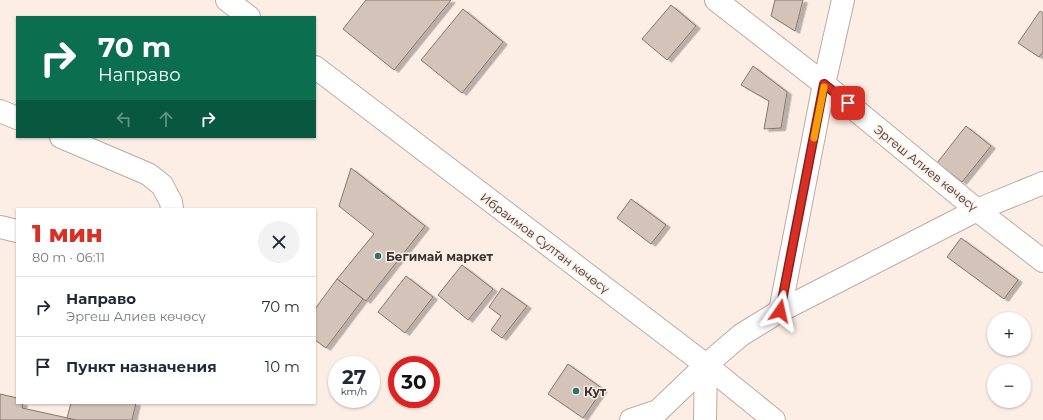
<!DOCTYPE html>
<html lang="ru">
<meta charset="utf-8">
<style>
:root{--surface:#fff;--page:#f2f2f3;--text:#1f2937;--muted:#747a83;--line:#e0e1e3;--accent:#d93025}
body{margin:0;font-family:Montserrat,sans-serif;background:var(--page);color:var(--text);height:100vh;display:flex;flex-direction:column;font-size:15px;white-space:nowrap}
*{box-sizing:border-box;margin:0}
p{font-size:13px;color:var(--muted)}
.icon{flex:none;width:22px;height:22px;fill:none;stroke:currentColor;stroke-width:2;stroke-linecap:round;stroke-linejoin:round}
.map{position:relative;flex:1;overflow:hidden}
.drawer{position:absolute;left:16px;top:208px;width:300px;height:196px;display:flex;flex-direction:column;background:var(--surface);border-radius:0px;box-shadow:0 1px 3px #0004}
.drawer>*{flex:none}
.hud{position:absolute;left:16px;top:16px;width:300px;height:122px;border-radius:0px;box-shadow:0 1px 3px #0004;background:#0b6e4f;color:#fff;overflow:hidden}
.tools{position:absolute;left:987px;top:312px;display:grid;gap:8px}
.tools a{display:grid;place-items:center;width:44px;height:44px;border-radius:50%;background:var(--surface);box-shadow:0 1px 3px #0004;font-size:20px}
.speed{position:absolute;left:328px;top:356px;display:flex;gap:8px;font-size:20px;font-weight:700;text-align:center}
.speed>*{display:grid;place-content:center;width:52px;height:52px;border-radius:50%;background:var(--surface);box-shadow:0 1px 3px #0004;line-height:1}
.speed small{font-size:10px;font-weight:400}
.speed .limit{border:6px solid #d22;background:#fff;color:#111}
.pin{position:absolute;display:grid;place-items:center;width:34px;height:34px;color:#fff;margin:-17px;border-radius:8px;box-shadow:0 2px 6px #0006}
.me{position:absolute;width:44px;margin:-22px;rotate:11deg;stroke-linejoin:round;filter:drop-shadow(0 0 3px #0008)}
.turn{display:flex;align-items:center;gap:14px;height:84px;padding:0 16px;font-size:18px}
.turn .icon{width:52px;height:52px;stroke-width:2.5}
.turn b{display:block;font-size:28px;line-height:34px}
.lanes{display:flex;align-items:center;height:38px;padding:0 16px;background:#0003;justify-content:center;gap:20px;direction:ltr}
.lanes .off{opacity:.35}
.round{display:grid;place-items:center;flex:none;width:42px;height:42px;border-radius:21px;background:var(--page)}
.overview{display:flex;align-items:center;justify-content:space-between;height:68px;padding:0 16px}
h1{font-size:24px;font-weight:800;line-height:30px;color:var(--accent)}
ul{padding:0;list-style:none}
li{display:flex;align-items:center;gap:12px;height:60px;padding:0 16px;border-top:1px solid var(--line)}
li div{flex:1}
li b{display:block;font-size:15px}
li em{font-style:normal}
.map>svg:first-child{display:block}
.building{fill:#d4c3b8;stroke:#86766c;filter:url(#shadow)}
.lines{fill:none;stroke-linecap:round;stroke-linejoin:round}
.minor-casing{stroke:#bcaba0;stroke-width:24}
.major-casing{stroke:#bcaba0;stroke-width:24}
.minor{stroke:#fff;stroke-width:22}
.major{stroke:#fff;stroke-width:22}
.route-casing{stroke:#8d1f18;stroke-width:10}
.route{stroke:#d93025;stroke-width:7}
.slow{stroke:#f59e0b;stroke-width:7}
.poi-dot{fill:#2c746e;stroke:#fdeee5;stroke-width:1.5}
.labels{text-anchor:middle;dominant-baseline:central;stroke-width:3;stroke-linejoin:round;paint-order:stroke}
.street-label{font-size:12px;fill:#39322e;stroke:#fdeee5}
.poi-label{font-size:12px;font-weight:bold;fill:#39322e;stroke:#fdeee5;text-anchor:start}
</style>
<div class="map">
<svg width="1043" height="420" viewBox="0 0 1043 420">
<defs>
<filter id="shadow"><feDropShadow dx="4.5" dy="2.5" stdDeviation="0" flood-color="#0004"/></filter>
</defs>
<rect width="100%" height="100%" fill="#fdeee5"/>
<g class="building">
<polygon points="366,0 451,0 394,70 343,29"/>
<polygon points="775,0 803,0 795,31 771,16"/>
<polygon points="671,5 696,26 667,60 642,39"/>
<polygon points="463,9 503,42 462,93 421,60"/>
<polygon points="1040,11 1043,13 1043,52 1039,57 1018,43"/>
<polygon points="753,66 787,92 781,128 764,129 769,101 741,85"/>
<polygon points="966,126 991,146 962,182 937,163"/>
<polygon points="351,168 425,226 366,301 337,279 374,234 339,206"/>
<polygon points="631,199 666,225 651,244 617,218"/>
<polygon points="961,238 1018,280 1004,299 947,257"/>
<polygon points="462,265 493,289 468,320 438,295"/>
<polygon points="406,276 433,297 405,333 378,312"/>
<polygon points="337,279 363,299 326,348 315,340 315,309"/>
<polygon points="502,288 527,306 502,338 491,330 501,316 489,307"/>
<polygon points="568,364 603,389 583,418 548,394"/>
<polygon points="0,394 17,398 17,403 23,403 22,408 77,420 0,420"/>
<polygon points="71,403 136,403 132,420 77,420 67,418"/>
</g>
<g class="lines">
<defs>
<g id="minor">
<polyline points="716,0 824,84 977,210 1043,261"/>
<polyline points="0,111 17,118"/>
<polyline points="61,137 148,174 162,185 171,202 172,209"/>
<polyline points="0,227 17,231"/>
<polyline points="780,311 824,84 843,0"/>
<polyline points="631,420 658,411 706,365 741,335 780,311 977,210 1043,183"/>
<polyline points="705,420 706,365"/>
</g>
<g id="major">
<polyline points="227,0 249,17"/>
<polyline points="315,67 706,365 774,420"/>
</g>
</defs>
<use href="#minor" class="minor-casing"/>
<use href="#major" class="major-casing"/>
<use href="#minor" class="minor"/>
<use href="#major" class="major"/>
</g>
<g class="lines">
<defs>
<polyline id="route" points="780,311 824,84 848,103"/>
</defs>
<use href="#route" class="route-casing"/>
<use href="#route" class="route"/>
<polyline class="slow" points="814,138 824,87"/>
</g>
<g class="poi-dot">
<circle cx="378" cy="256" r="4"/>
<circle cx="576" cy="391" r="4"/>
</g>
<g class="labels">
<g class="street-label">
<text transform="translate(926 168) rotate(39)">Эргеш Алиев көчөсү</text>
<text transform="translate(545 243) rotate(37)">Ибраимов Султан көчөсү</text>
</g>
<g class="poi-label">
<text x="386" y="256">Бегимай маркет</text>
<text x="584" y="391">Кут</text>
</g>
</g>
</svg>
<div class="tools">
<a>+</a>
<a>−</a>
</div>
<div class="speed"><div>27<small>km/h</small></div><div class="limit">30</div></div>
<div class="pin" style="left:848px;top:103px;background:#d93025"><svg class="icon" aria-label="arrive" viewBox="0 0 24 24"><path d="M6 21V4h12l-3 4 3 4H6"/></svg></div>
<svg class="me" style="left:780px;top:311px" viewBox="-20 -20 40 40"><path d="M0-17L14 15 0 8-14 15z" fill="#d93025" stroke="#fff" stroke-width="4"/></svg>
<div class="hud">
<div class="turn"><svg class="icon" aria-label="right" viewBox="0 0 24 24"><path d="M7 20v-9h11M14 6l5 5-5 5"/></svg><div><b>70 m</b>Направо</div></div>
<div class="lanes"><svg class="icon off" aria-label="left" viewBox="0 0 24 24"><path d="M17 20v-9H6M10 6l-5 5 5 5"/></svg><svg class="icon off" aria-label="ahead" viewBox="0 0 24 24"><path d="M12 20V5M6 11l6-6 6 6"/></svg><svg class="icon" aria-label="right" viewBox="0 0 24 24"><path d="M7 20v-9h11M14 6l5 5-5 5"/></svg></div>
</div>
<section class="drawer">
<div class="overview"><div><h1>1 мин</h1><p>80 m · 06:11</p></div><a class="round"><svg class="icon" aria-label="close" viewBox="0 0 24 24"><path d="M6 6l12 12M18 6L6 18"/></svg></a></div>
<ul>
<li><svg class="icon" aria-label="right" viewBox="0 0 24 24"><path d="M7 20v-9h11M14 6l5 5-5 5"/></svg><div><b>Направо</b><p>Эргеш Алиев көчөсү</p></div><em>70 m</em></li>
<li><svg class="icon" aria-label="arrive" viewBox="0 0 24 24"><path d="M6 21V4h12l-3 4 3 4H6"/></svg><div><b>Пункт назначения</b></div><em>10 m</em></li>
</ul>
</section>
</div>
